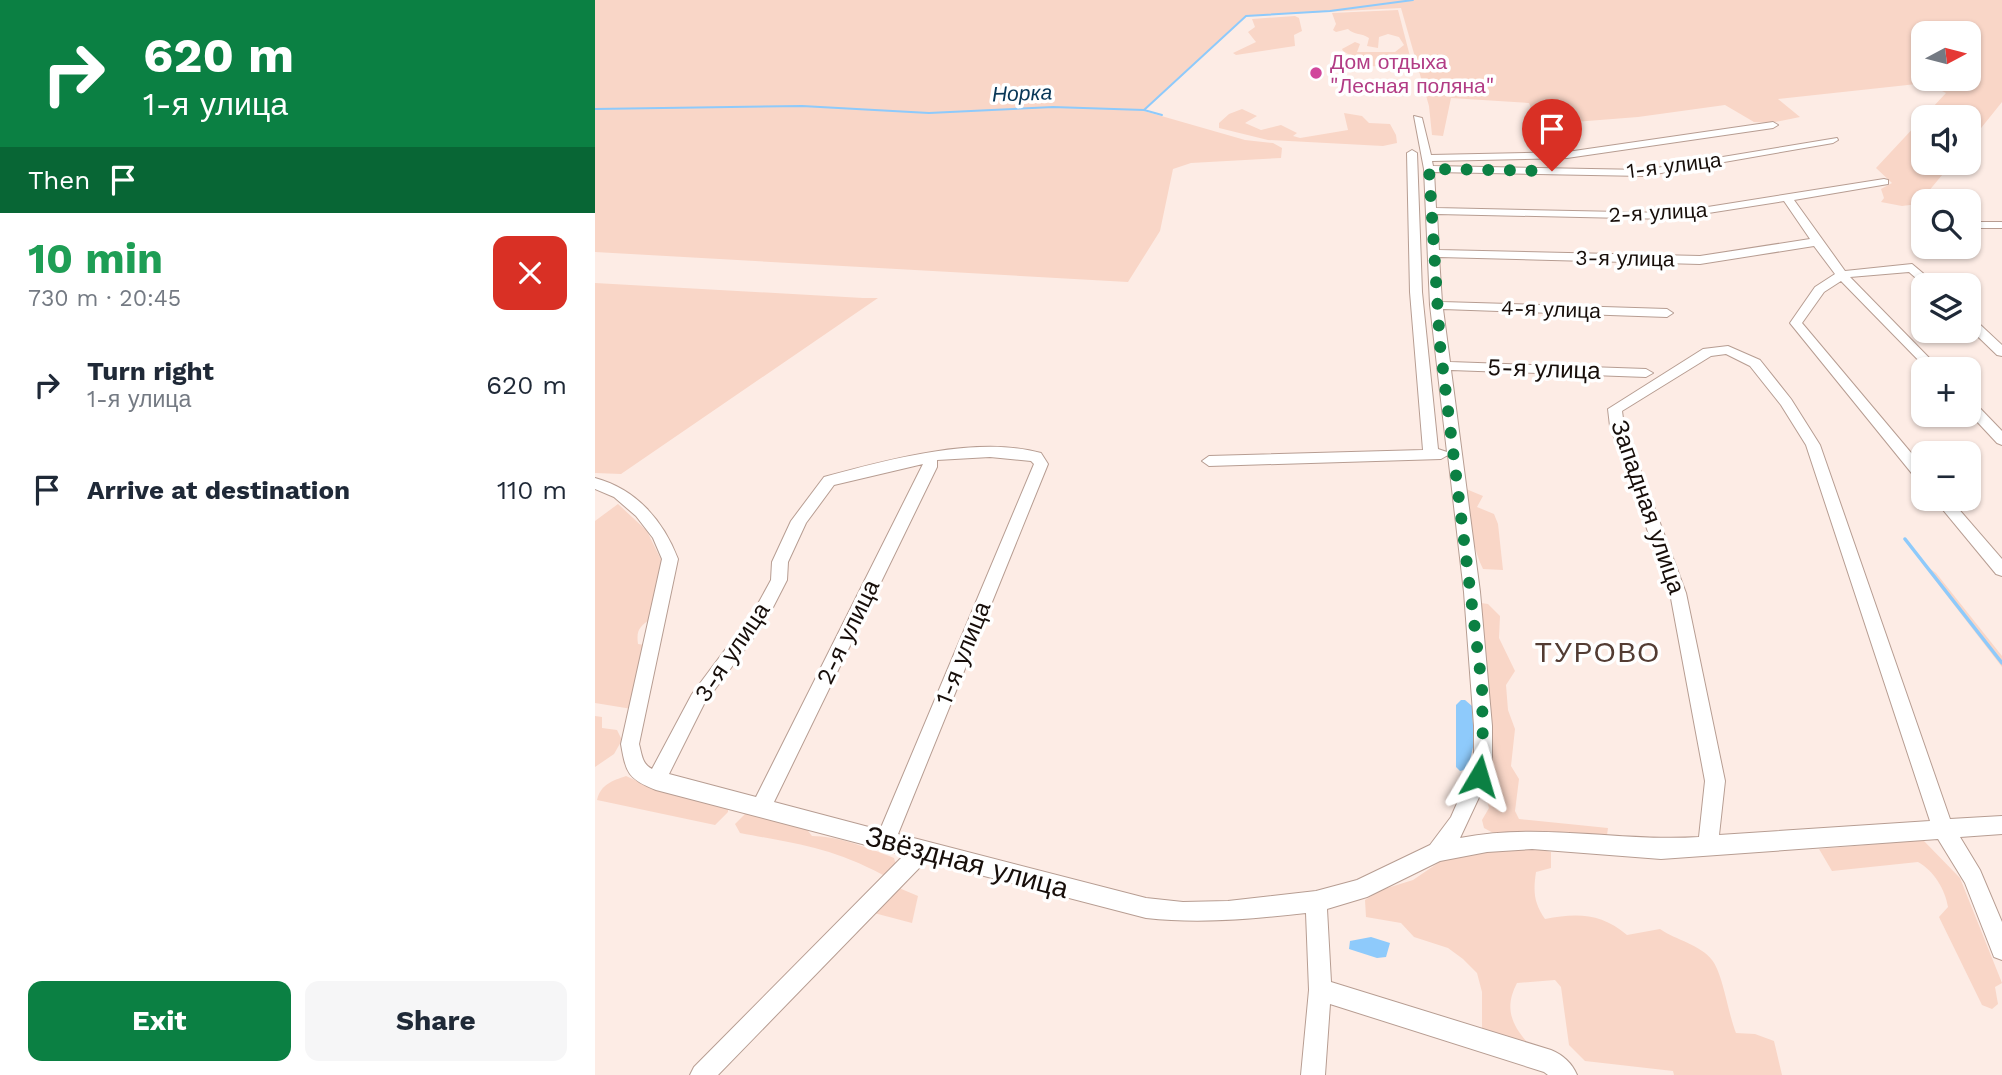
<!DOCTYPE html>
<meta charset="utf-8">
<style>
:root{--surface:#fff;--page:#f6f6f7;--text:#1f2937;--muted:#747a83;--accent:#0b8043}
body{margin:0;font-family:"Work Sans",sans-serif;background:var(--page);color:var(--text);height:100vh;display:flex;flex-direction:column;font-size:26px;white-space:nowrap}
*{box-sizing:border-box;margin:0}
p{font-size:23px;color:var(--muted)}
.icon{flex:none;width:38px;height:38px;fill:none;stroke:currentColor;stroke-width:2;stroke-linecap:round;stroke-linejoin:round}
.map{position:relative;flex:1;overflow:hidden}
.sheet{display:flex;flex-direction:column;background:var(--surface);width:595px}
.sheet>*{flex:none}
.top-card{background:#0b8043;color:#fff;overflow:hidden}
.needle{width:46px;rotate:83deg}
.fabs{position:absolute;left:1316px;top:21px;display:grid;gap:14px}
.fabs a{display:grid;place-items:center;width:70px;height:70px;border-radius:14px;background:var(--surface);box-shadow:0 2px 5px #0004;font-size:35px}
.pin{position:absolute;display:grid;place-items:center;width:60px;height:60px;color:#fff;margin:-72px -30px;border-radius:50% 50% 50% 0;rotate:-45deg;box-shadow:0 0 7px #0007}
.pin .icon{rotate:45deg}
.me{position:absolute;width:77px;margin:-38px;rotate:7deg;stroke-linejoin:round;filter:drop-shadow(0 0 5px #0008)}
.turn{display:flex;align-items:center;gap:24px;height:147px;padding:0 28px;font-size:32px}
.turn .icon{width:91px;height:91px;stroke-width:2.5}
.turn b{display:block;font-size:49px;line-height:60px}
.then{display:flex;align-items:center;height:66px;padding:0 28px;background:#0003;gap:14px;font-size:26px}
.round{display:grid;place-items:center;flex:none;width:74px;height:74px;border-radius:14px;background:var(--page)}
.overview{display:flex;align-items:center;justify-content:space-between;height:119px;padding:0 28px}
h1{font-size:42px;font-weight:700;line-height:52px;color:#1e9e55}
.button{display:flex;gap:14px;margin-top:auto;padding:14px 28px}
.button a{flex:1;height:80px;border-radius:14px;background:var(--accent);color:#fff;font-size:28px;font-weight:700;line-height:80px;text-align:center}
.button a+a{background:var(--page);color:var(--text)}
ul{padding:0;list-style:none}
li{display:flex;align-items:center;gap:21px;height:105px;padding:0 28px}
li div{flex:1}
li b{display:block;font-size:26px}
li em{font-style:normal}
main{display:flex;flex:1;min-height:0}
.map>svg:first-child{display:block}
.green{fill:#f9d6c7;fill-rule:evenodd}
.water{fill:#8ecafb}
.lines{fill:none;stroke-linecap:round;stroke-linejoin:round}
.stream-far1{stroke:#8ecafb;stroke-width:2}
.stream{stroke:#8ecafb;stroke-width:3.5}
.minor-casing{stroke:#b79d92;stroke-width:2}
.minor{fill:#fff;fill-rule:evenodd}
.route{stroke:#0b8043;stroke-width:12;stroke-dasharray:0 21.6}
.hotel-dot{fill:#d1479c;stroke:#fff;stroke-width:2.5}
.labels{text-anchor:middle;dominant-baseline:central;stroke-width:7;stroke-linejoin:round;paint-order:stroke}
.far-hotel-label{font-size:21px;fill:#b23c85;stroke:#fff;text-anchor:start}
.far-water-label{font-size:21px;font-style:italic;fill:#083757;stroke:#fff}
.far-street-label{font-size:21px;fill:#170e0a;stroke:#fff}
.street-label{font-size:24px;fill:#170e0a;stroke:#fff}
.quarter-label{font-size:28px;letter-spacing:2px;fill:#533c33;stroke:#fff}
.near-street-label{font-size:28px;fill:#170e0a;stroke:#fff}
</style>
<main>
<section class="sheet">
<div class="top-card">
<div class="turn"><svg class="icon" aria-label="right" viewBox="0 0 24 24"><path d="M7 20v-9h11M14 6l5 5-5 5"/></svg><div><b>620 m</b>1-я улица</div></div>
<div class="then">Then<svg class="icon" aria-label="arrive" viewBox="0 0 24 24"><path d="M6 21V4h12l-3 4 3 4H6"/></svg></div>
</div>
<div class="overview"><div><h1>10 min</h1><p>730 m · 20:45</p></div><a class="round" style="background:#d93025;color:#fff"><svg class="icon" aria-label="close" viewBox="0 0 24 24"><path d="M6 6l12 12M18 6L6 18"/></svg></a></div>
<ul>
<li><svg class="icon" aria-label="right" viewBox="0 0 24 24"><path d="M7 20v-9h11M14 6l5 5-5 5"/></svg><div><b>Turn right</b><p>1-я улица</p></div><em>620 m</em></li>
<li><svg class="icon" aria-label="arrive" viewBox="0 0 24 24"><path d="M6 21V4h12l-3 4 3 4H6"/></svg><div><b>Arrive at destination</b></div><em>110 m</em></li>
</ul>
<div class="button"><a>Exit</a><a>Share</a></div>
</section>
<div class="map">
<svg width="1407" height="1075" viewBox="0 0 1407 1075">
<rect width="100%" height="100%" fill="#fdece5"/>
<g class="green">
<path d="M0,0H1407V102L1374,143V117H1328V163H1357L1323,204L1307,206L1286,202L1289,198L1286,189L1297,183L1281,168L1351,93L1331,83L1183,99L1205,117L1175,123L1159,122L1130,105L1043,117L954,124L939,116L934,103L856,98L848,136L837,135L834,106L806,8L650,16L549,111L650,140L678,143L687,148L686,158L596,163L578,169L565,231L533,282L0,252ZM1328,33H1374V79H1328Z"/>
<path d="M803,10L818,68L773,66L748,51L747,49L760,42L765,44L762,52H800L809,45L804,37L793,34L784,37L783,48L772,46L774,38C767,33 759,35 753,29L741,32L738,30L741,24L737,13Z"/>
<polygon points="700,16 704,18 707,31 699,35 700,46 641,55 638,53 661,42 653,32 660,27 657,19"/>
<polygon points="647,109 662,116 650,123 666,130 686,125 702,133 698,136 705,138 753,130 749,113 767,116 774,123 795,124 801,135 802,143 788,146 673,140 624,128 624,123 634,114"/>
<polygon points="0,283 268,298 283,298 26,474 0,473"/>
<path d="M871,489L888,496L882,507L899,514L903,524L908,570L888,569C876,544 874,518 871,489Z"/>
<path d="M23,504L52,531L69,566L56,619C45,626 41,630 43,644L50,645L37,709L0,703V521Z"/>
<polygon points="1326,562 1341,573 1407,656 1407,667"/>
<polygon points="886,603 893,604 905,616 904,638 920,671 911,685 913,710 920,729 916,766 924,779 920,811 924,819 1013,828 1012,835 900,834 889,828 887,820 894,808 889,792 897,780 897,773"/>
<polygon points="0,716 7,717 7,728 22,730 27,740 19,754 0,767"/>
<path d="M31,776L51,785L133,805V812L120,825L2,800C6,784 17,781 31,776Z"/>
<path d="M152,812L210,827L217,836C243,836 274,848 299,858L301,865L297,872L288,875C235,847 202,844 145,833L140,824Z"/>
<path d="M1328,840L1365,878L1407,983L1400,987L1403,1004L1397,1009L1387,1005L1344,917L1353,907C1350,889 1339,871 1323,862L1237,871L1224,849Z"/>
<path d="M891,846L940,848L956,852V868L941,872C938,892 939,903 950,919C982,913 1006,913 1032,935L1065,929C1081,940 1106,945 1117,960C1128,974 1133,1013 1141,1033L1160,1034L1179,1041L1187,1075H1079L1078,1071L990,1061L974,1045L966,987L960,980L922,983C910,1006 915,1022 931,1041L917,1045L887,1033V992L882,973L868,959L853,948L819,937L806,923L771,917L770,900L786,890L818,880L846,861L877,853Z"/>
<polygon points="304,888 323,896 317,923 279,913"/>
</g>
<g class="water">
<polygon points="866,700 870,700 877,706 879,743 873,769 865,771 861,767 861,705"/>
<polygon points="776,937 795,943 791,957 782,958 754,949 755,941"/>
</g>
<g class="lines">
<g class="stream-far1">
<polyline points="0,109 207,106 334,113 458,107 549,110 651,16 735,11 818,0"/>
<polyline points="549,110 567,115"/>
</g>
<polyline class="stream" points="1310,539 1407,663"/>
<defs>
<g id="minor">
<path d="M819,116L827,118L836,155L972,152L1178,122L1183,125L1178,128L972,158L837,161L838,166L1049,170L1242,138L1243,140L1238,143L1049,176L839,172L841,208L1075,213L1289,179L1293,180V184L1199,200L1250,271L1317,264L1342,285H1329L1314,272L1255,277L1345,369H1332L1246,281L1229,292L1207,323L1328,467V482L1323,481L1195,323L1220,287L1240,274L1219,246L1105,264L844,257L847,302L1072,309L1078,313L1072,317L848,309L855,362L1051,369L1058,373L1051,377L856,370L885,592L897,726V757L894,776L865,838C944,822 1024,842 1104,837L1110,781L1075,593L1015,426L1013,409L1108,349L1133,346L1165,360L1196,399L1225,445L1355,819L1407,816V834L1365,837L1385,870L1407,922V960L1399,957L1370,883L1343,839L1066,859L937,849L892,852L845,861L772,897L732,909L736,982L956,1050C968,1055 977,1063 982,1075H953L949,1072L735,1004L730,1075H706L714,990L711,913C657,919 605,924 551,918L331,861L123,1075H95L99,1067L309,855L61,790C33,779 31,773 26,744L67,559L58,538L41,516L19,497L0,489V478C41,489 68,520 83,559L44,744C47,755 47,764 57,769L97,694L159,611L176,580L177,562L196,521L229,477C291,460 383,435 446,453L453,464L303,834L551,898L588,902L633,901L721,891L762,880L835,845L856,817L874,776L879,757V726L869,592L853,455L846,459L614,466L607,461L614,456L828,450L815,292L812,153L817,150L822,153L827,292L843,449L852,452L835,305L829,169ZM1189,201L1215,239L1105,256L844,250L842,214L1075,219ZM1131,354L1155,366L1186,405L1211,445L1335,821L1124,835L1130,781L1091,593L1029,426L1027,411L1116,356ZM395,457L436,461L439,464L285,830L179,802L342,467V460ZM328,464L161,797L74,774L109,704L171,621L192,580L193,562L211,523L239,485Z"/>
<rect x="1374" y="222" width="33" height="6"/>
<polygon points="1374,317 1378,318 1407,345 1407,356 1402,355 1374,328"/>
<polygon points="1374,401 1379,402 1407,431 1407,445 1402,443 1374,413"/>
<polygon points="1339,499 1355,499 1407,559 1407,576 1401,574"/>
</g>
</defs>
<use href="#minor" class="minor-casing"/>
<use href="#minor" class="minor"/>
</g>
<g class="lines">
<polyline class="route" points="884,776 888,757 887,687 845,345 834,169 957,171"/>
</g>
<circle class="hotel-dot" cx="721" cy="73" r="7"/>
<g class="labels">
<g class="far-hotel-label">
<text x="735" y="61">Дом отдыха<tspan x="735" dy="24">"Лесная поляна"</tspan></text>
</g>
<g class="far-water-label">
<text transform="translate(427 93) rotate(-2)">Норка</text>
</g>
<g class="far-street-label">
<text transform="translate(1079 165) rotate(-7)">1-я улица</text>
<text transform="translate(1063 212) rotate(-3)">2-я улица</text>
<text transform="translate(1030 258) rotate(1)">3-я улица</text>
<text transform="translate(956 309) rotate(2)">4-я улица</text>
</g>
<g class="street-label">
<text transform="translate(949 369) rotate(2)">5-я улица</text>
<text transform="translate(1053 507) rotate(71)">Западная улица</text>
<text transform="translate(253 632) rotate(-64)">2-я улица</text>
<text transform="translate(137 652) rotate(-56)">3-я улица</text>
<text transform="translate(368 653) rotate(-68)">1-я улица</text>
</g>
<g class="quarter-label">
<text x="1003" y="652">ТУРОВО</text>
</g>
<g class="near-street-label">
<text transform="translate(372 862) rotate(15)">Звёздная улица</text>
</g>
</g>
</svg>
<div class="fabs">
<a><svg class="needle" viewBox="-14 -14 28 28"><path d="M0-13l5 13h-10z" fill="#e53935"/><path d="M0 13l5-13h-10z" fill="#747a83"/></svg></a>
<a><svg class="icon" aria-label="sound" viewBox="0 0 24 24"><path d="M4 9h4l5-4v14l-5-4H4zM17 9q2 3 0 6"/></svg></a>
<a><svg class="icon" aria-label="search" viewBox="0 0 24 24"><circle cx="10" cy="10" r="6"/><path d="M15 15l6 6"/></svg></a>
<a><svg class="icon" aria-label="layers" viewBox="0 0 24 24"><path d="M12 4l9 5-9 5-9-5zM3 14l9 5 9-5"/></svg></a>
<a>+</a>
<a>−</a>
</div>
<div class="pin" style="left:957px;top:171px;background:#d93025"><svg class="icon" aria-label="arrive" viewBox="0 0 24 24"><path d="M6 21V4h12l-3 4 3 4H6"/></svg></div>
<svg class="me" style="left:884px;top:776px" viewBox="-20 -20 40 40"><path d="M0-17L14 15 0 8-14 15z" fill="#0b8043" stroke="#fff" stroke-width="4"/></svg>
</div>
</main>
